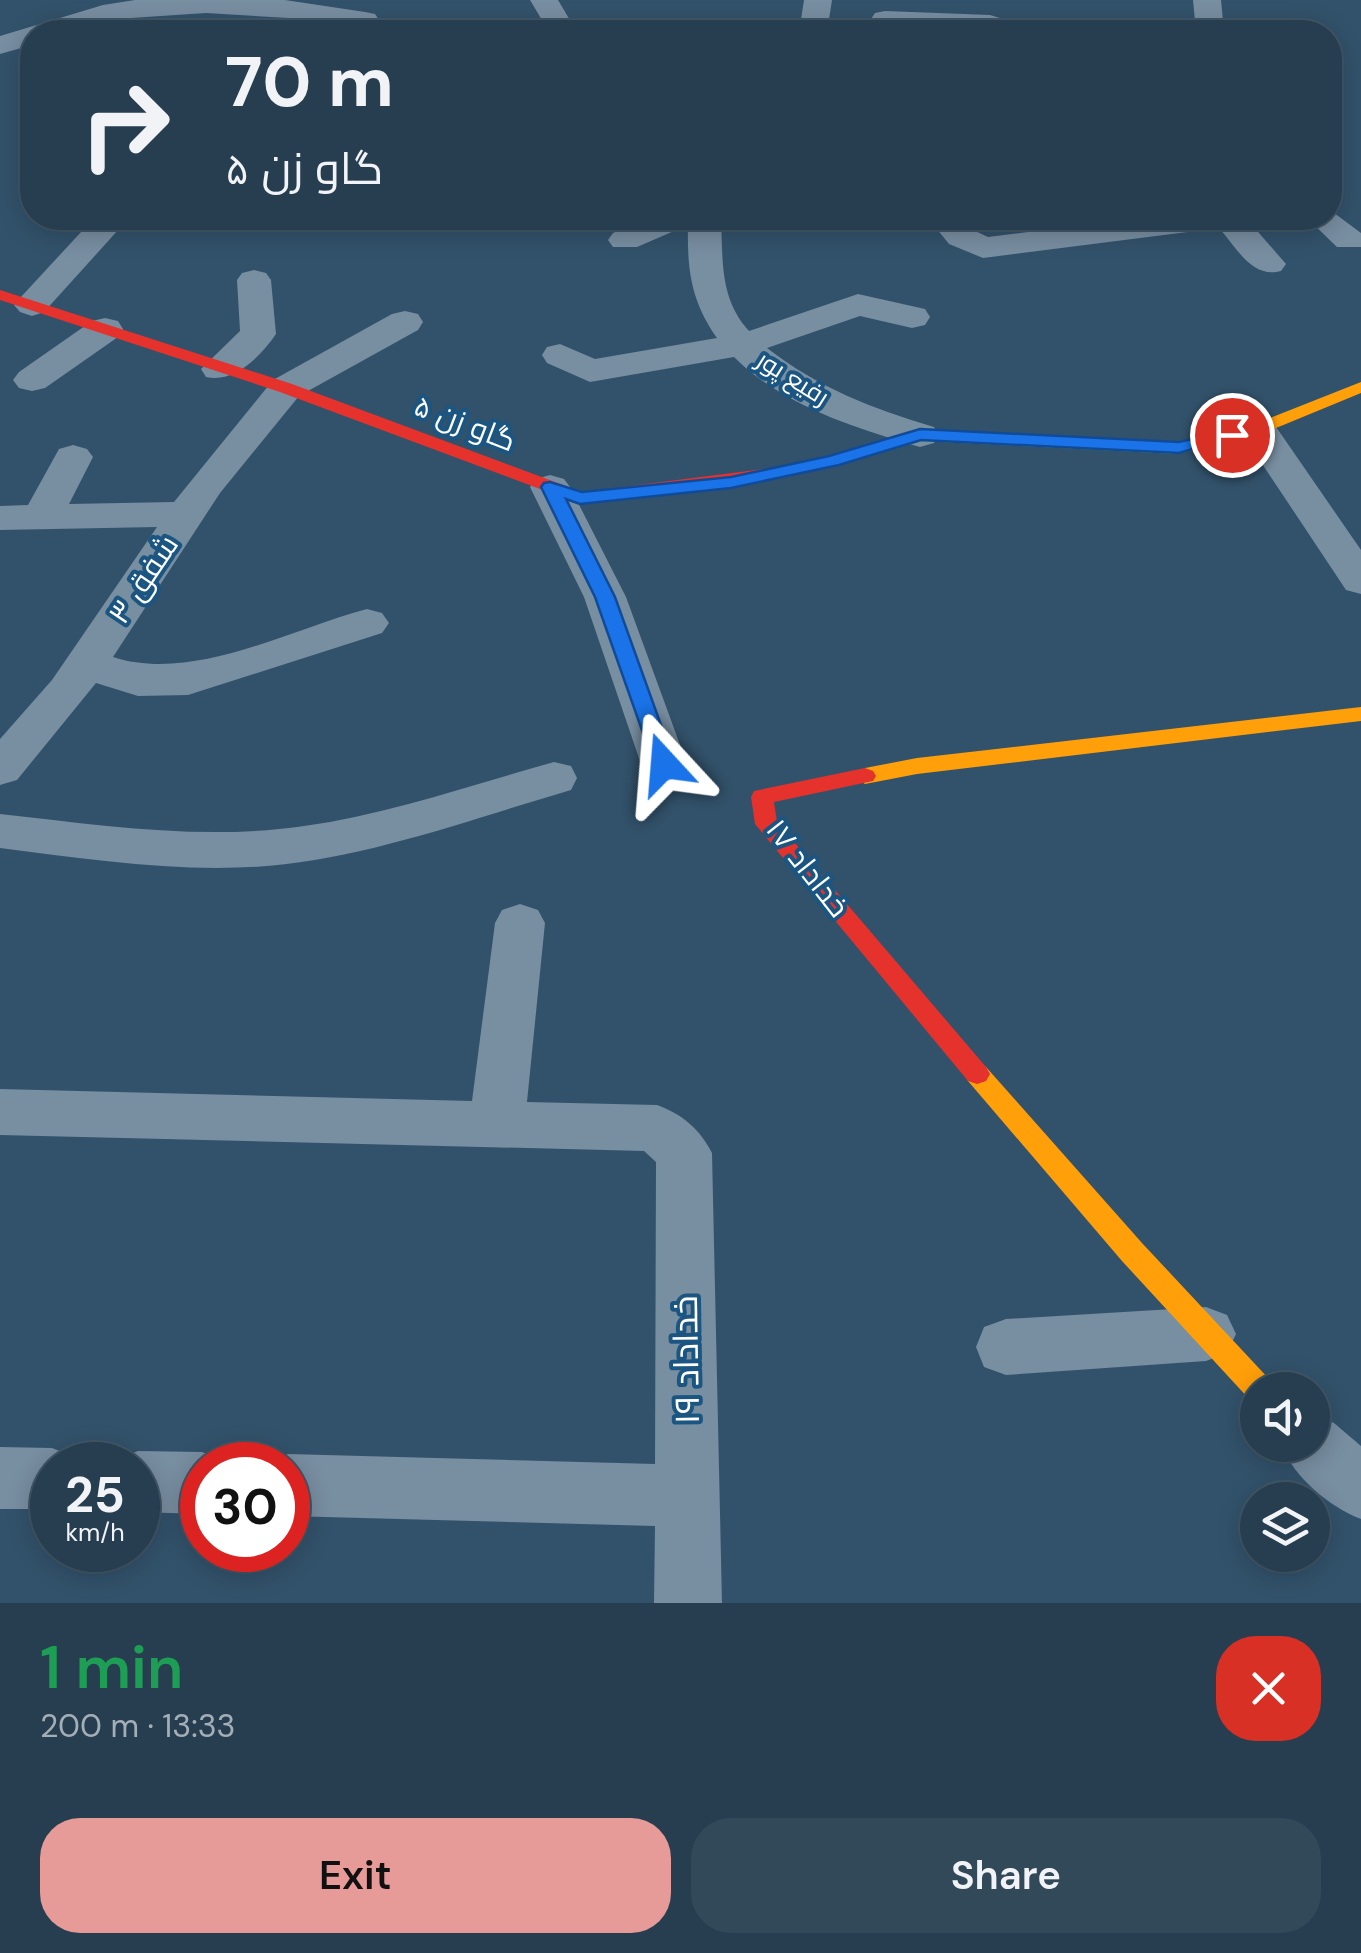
<!DOCTYPE html>
<meta charset="utf-8">
<style>
:root{--surface:#263e50;--page:#32495a;--text:#f1f3f6;--muted:#a4aeb7;--line:#425767;--accent:#e69b98}
body{margin:0;font-family:"DM Sans",Cairo,sans-serif;background:var(--page);color:var(--text);height:100vh;display:flex;flex-direction:column;font-size:38px;white-space:nowrap}
*{box-sizing:border-box;margin:0}
p{font-size:32px;color:var(--muted)}
.icon{flex:none;width:55px;height:55px;fill:none;stroke:currentColor;stroke-width:2;stroke-linecap:round;stroke-linejoin:round}
.map{position:relative;height:1603px;overflow:hidden}
.drawer{display:flex;flex-direction:column;background:var(--surface);flex:1}
.drawer>*{flex:none}
.top-card{position:absolute;left:20px;top:20px;width:1322px;height:210px;border-radius:40px;box-shadow:0 5px 25px #0003,0 0 0 2px var(--line);background:#263e50;color:var(--text);overflow:hidden}
.controls{position:absolute;left:1240px;top:1372px;display:grid;gap:20px}
.controls a{display:grid;place-items:center;width:90px;height:90px;border-radius:50%;background:var(--surface);box-shadow:0 5px 25px #0003,0 0 0 2px var(--line);font-size:50px}
.speed{position:absolute;left:30px;top:1442px;display:flex;gap:20px;font-size:50px;font-weight:700;text-align:center}
.speed>*{display:grid;place-content:center;width:130px;height:130px;border-radius:50%;background:var(--surface);box-shadow:0 5px 25px #0003,0 0 0 2px var(--line);line-height:1}
.speed small{font-size:25px;font-weight:400}
.speed .limit{border:15px solid #d22;background:#fff;color:#111}
.pin{position:absolute;display:grid;place-items:center;width:85px;height:85px;color:#fff;margin:-42px;border:5px solid #fff;border-radius:50%;box-shadow:0 2px 10px #0007}
.me{position:absolute;width:110px;margin:-55px;rotate:341deg;stroke-linejoin:round;filter:drop-shadow(0 0 8px #0008)}
.turn{display:flex;align-items:center;gap:35px;height:210px;padding:0 40px;font-size:45px}
.turn .icon{width:130px;height:130px;stroke-width:2.5}
.turn b{display:block;font-size:70px;line-height:85px}
.round{display:grid;place-items:center;flex:none;width:105px;height:105px;border-radius:40px;background:var(--page)}
.summary{display:flex;align-items:center;justify-content:space-between;height:170px;padding:0 40px}
h1{font-size:60px;font-weight:600;line-height:75px;color:#1e9e55}
.action{display:flex;gap:20px;margin-top:auto;padding:20px 40px}
.action a{flex:1;height:115px;border-radius:40px;background:var(--accent);color:#111;font-size:40px;font-weight:600;line-height:115px;text-align:center}
.action a+a{background:var(--page);color:var(--text)}
.map>svg:first-child{display:block}
.lines{fill:none;stroke-linecap:round;stroke-linejoin:round}
.street{fill:#788ea1;fill-rule:evenodd}
.fast{fill:#30b455;fill-rule:evenodd}
.slow{fill:#ff9f0a;fill-rule:evenodd}
.jam{fill:#e5322d;fill-rule:evenodd}
.route{fill:#1a73e8;stroke:#114b97;stroke-width:2.5}
.labels{text-anchor:middle;dominant-baseline:central;stroke-width:8;stroke-linejoin:round;paint-order:stroke}
.far-street-label{font-size:25px;fill:#fff;stroke:#1b5582}
.street-label{font-size:30px;fill:#fff;stroke:#1b5582}
.near-street-label{font-size:35px;fill:#fff;stroke:#1b5582}
</style>
<div class="map">
<svg width="1361" height="1603" viewBox="0 0 1361 1603">
<rect width="100%" height="100%" fill="#32526b"/>
<g class="lines">
<g class="street">
<polygon points="135,0 285,0 365,12 375,14 379,20 375,26 365,28 305,19 206,13 116,19 77,32 32,32 32,45 0,54 0,36 103,5"/>
<polygon points="530,0 558,0 577,32 549,32"/>
<polygon points="804,0 832,0 827,32 799,32"/>
<polygon points="1193,0 1221,0 1224,32 1196,32"/>
<polygon points="885,11 990,15 1000,18 1004,24 1000,30 990,32 875,25 871,19 875,13"/>
<polygon points="1330,210 1361,233 1361,247 1337,247 1307,218 1330,218"/>
<polygon points="94,218 129,218 44,312 32,316 20,312 14,305 20,298"/>
<path d="M650,218H721C723,259 719,298 749,331L858,294L925,309L930,317L925,325L912,328L860,316L767,348C817,387 873,409 934,427L939,435L934,443L920,447L906,443C846,425 780,403 734,357L590,382L547,363L542,355L547,347L560,344L595,359L717,338C691,301 687,270 688,225L637,247H613L608,240L613,233Z"/>
<path d="M928,218H962L973,230L988,237L1145,218H1246L1286,264L1281,271C1252,279 1237,248 1219,228L983,258L949,244Z"/>
<path d="M254,270L266,273L271,280L276,334C261,356 234,384 206,377L201,369L240,331L237,280L242,273Z"/>
<path d="M405,311L418,314L423,322L418,330L299,396L220,493L113,657C193,683 288,630 367,609L382,613L389,623L382,633L188,695L138,696L96,683L17,780L0,785V739L52,680L157,527L0,530V506L28,505L59,449L73,445L87,449L93,457L69,504L174,502L273,380L392,314Z"/>
<polygon points="105,318 118,321 123,329 118,337 45,388 32,391 19,388 13,380 19,372 92,321"/>
<polygon points="1258,417 1272,421 1361,550 1361,594 1346,590 1239,429 1244,421"/>
<polygon points="550,475 564,479 570,487 626,597 687,764 680,775 664,780 648,775 641,764 584,597 530,487 536,479"/>
<path d="M554,762L571,766L577,778L571,790C471,819 371,857 267,866C178,873 88,859 0,848V814C100,825 203,841 304,826C389,814 471,785 554,762Z"/>
<path d="M520,904L538,910L545,923L527,1102L657,1105C682,1114 700,1129 712,1153L722,1603H654L655,1526L288,1516V1465H265L288,1454L655,1464L656,1162L644,1151L0,1135V1089L472,1101L495,923L502,910Z"/>
<polygon points="1206,1307 1227,1315 1236,1334 1227,1353 1206,1361 1006,1375 984,1367 976,1347 984,1327 1006,1319"/>
<path d="M1312,1414L1334,1423L1361,1446V1519C1328,1506 1295,1478 1281,1445H1312Z"/>
<polygon points="0,1447 52,1448 75,1457 78,1465 52,1465 52,1509 0,1509"/>
<polygon points="138,1451 202,1452 225,1461 226,1465 202,1465 202,1514 138,1512 138,1465 113,1465 115,1460"/>
</g>
<polygon class="fast" points="920,430 1177,442 1186,448 1177,454 921,441 840,465 764,481 755,475 757,471 830,456"/>
<g class="slow">
<polygon points="1361,382 1361,393 1264,433 1177,454 1168,448 1170,444 1252,425"/>
<polygon points="1361,707 1361,721 917,774 865,784 854,776 865,768 917,758"/>
<polygon points="977,1064 986,1067 1142,1243 1270,1380 1275,1390 1258,1390 1258,1403 1250,1400 1122,1261 968,1081 964,1074 968,1067"/>
</g>
<g class="jam">
<polygon points="0,290 292,384 582,492 764,469 773,475 764,481 580,504 280,392 0,300"/>
<polygon points="865,768 873,771 876,776 873,781 774,802 777,822 986,1067 990,1074 986,1081 977,1084 968,1081 755,824 751,797 754,791"/>
</g>
</g>
<polygon class="route" points="920,429 1179,442 1232,430 1241,435 1179,453 921,440 839,465 731,488 580,504 566,499 615,597 675,764 672,770 656,770 595,597 541,487 544,483 550,482 582,492 731,477 829,456"/>
<g class="labels">
<g class="far-street-label">
<text transform="translate(793 378) rotate(32)">رفیع پور</text>
</g>
<g class="street-label">
<text transform="translate(465 423) rotate(21)">گاو زن ۵</text>
<text transform="translate(143 579) rotate(-56)">شفق ۳</text>
<text transform="translate(808 868) rotate(52)">خداداد ۱۷</text>
</g>
<g class="near-street-label">
<text transform="translate(686 1360) rotate(-91)">خداداد ۱۹</text>
</g>
</g>
</svg>
<div class="controls">
<a><svg class="icon" aria-label="sound" viewBox="0 0 24 24"><path d="M4 9h4l5-4v14l-5-4H4zM17 9q2 3 0 6"/></svg></a>
<a><svg class="icon" aria-label="layers" viewBox="0 0 24 24"><path d="M12 4l9 5-9 5-9-5zM3 14l9 5 9-5"/></svg></a>
</div>
<div class="speed"><div>25<small>km/h</small></div><div class="limit">30</div></div>
<div class="pin" style="left:1232px;top:435px;background:#d93025"><svg class="icon" aria-label="arrive" viewBox="0 0 24 24"><path d="M6 21V4h12l-3 4 3 4H6"/></svg></div>
<svg class="me" style="left:664px;top:764px" viewBox="-20 -20 40 40"><path d="M0-17L14 15 0 8-14 15z" fill="#1a73e8" stroke="#fff" stroke-width="4"/></svg>
<div class="top-card">
<div class="turn"><svg class="icon" aria-label="right" viewBox="0 0 24 24"><path d="M7 20v-9h11M14 6l5 5-5 5"/></svg><div><b>70 m</b>گاو زن ۵</div></div>
</div>
</div>
<section class="drawer">
<div class="summary"><div><h1>1 min</h1><p>200 m · 13:33</p></div><a class="round" style="background:#d93025;color:#fff"><svg class="icon" aria-label="close" viewBox="0 0 24 24"><path d="M6 6l12 12M18 6L6 18"/></svg></a></div>
<div class="action"><a>Exit</a><a>Share</a></div>
</section>
